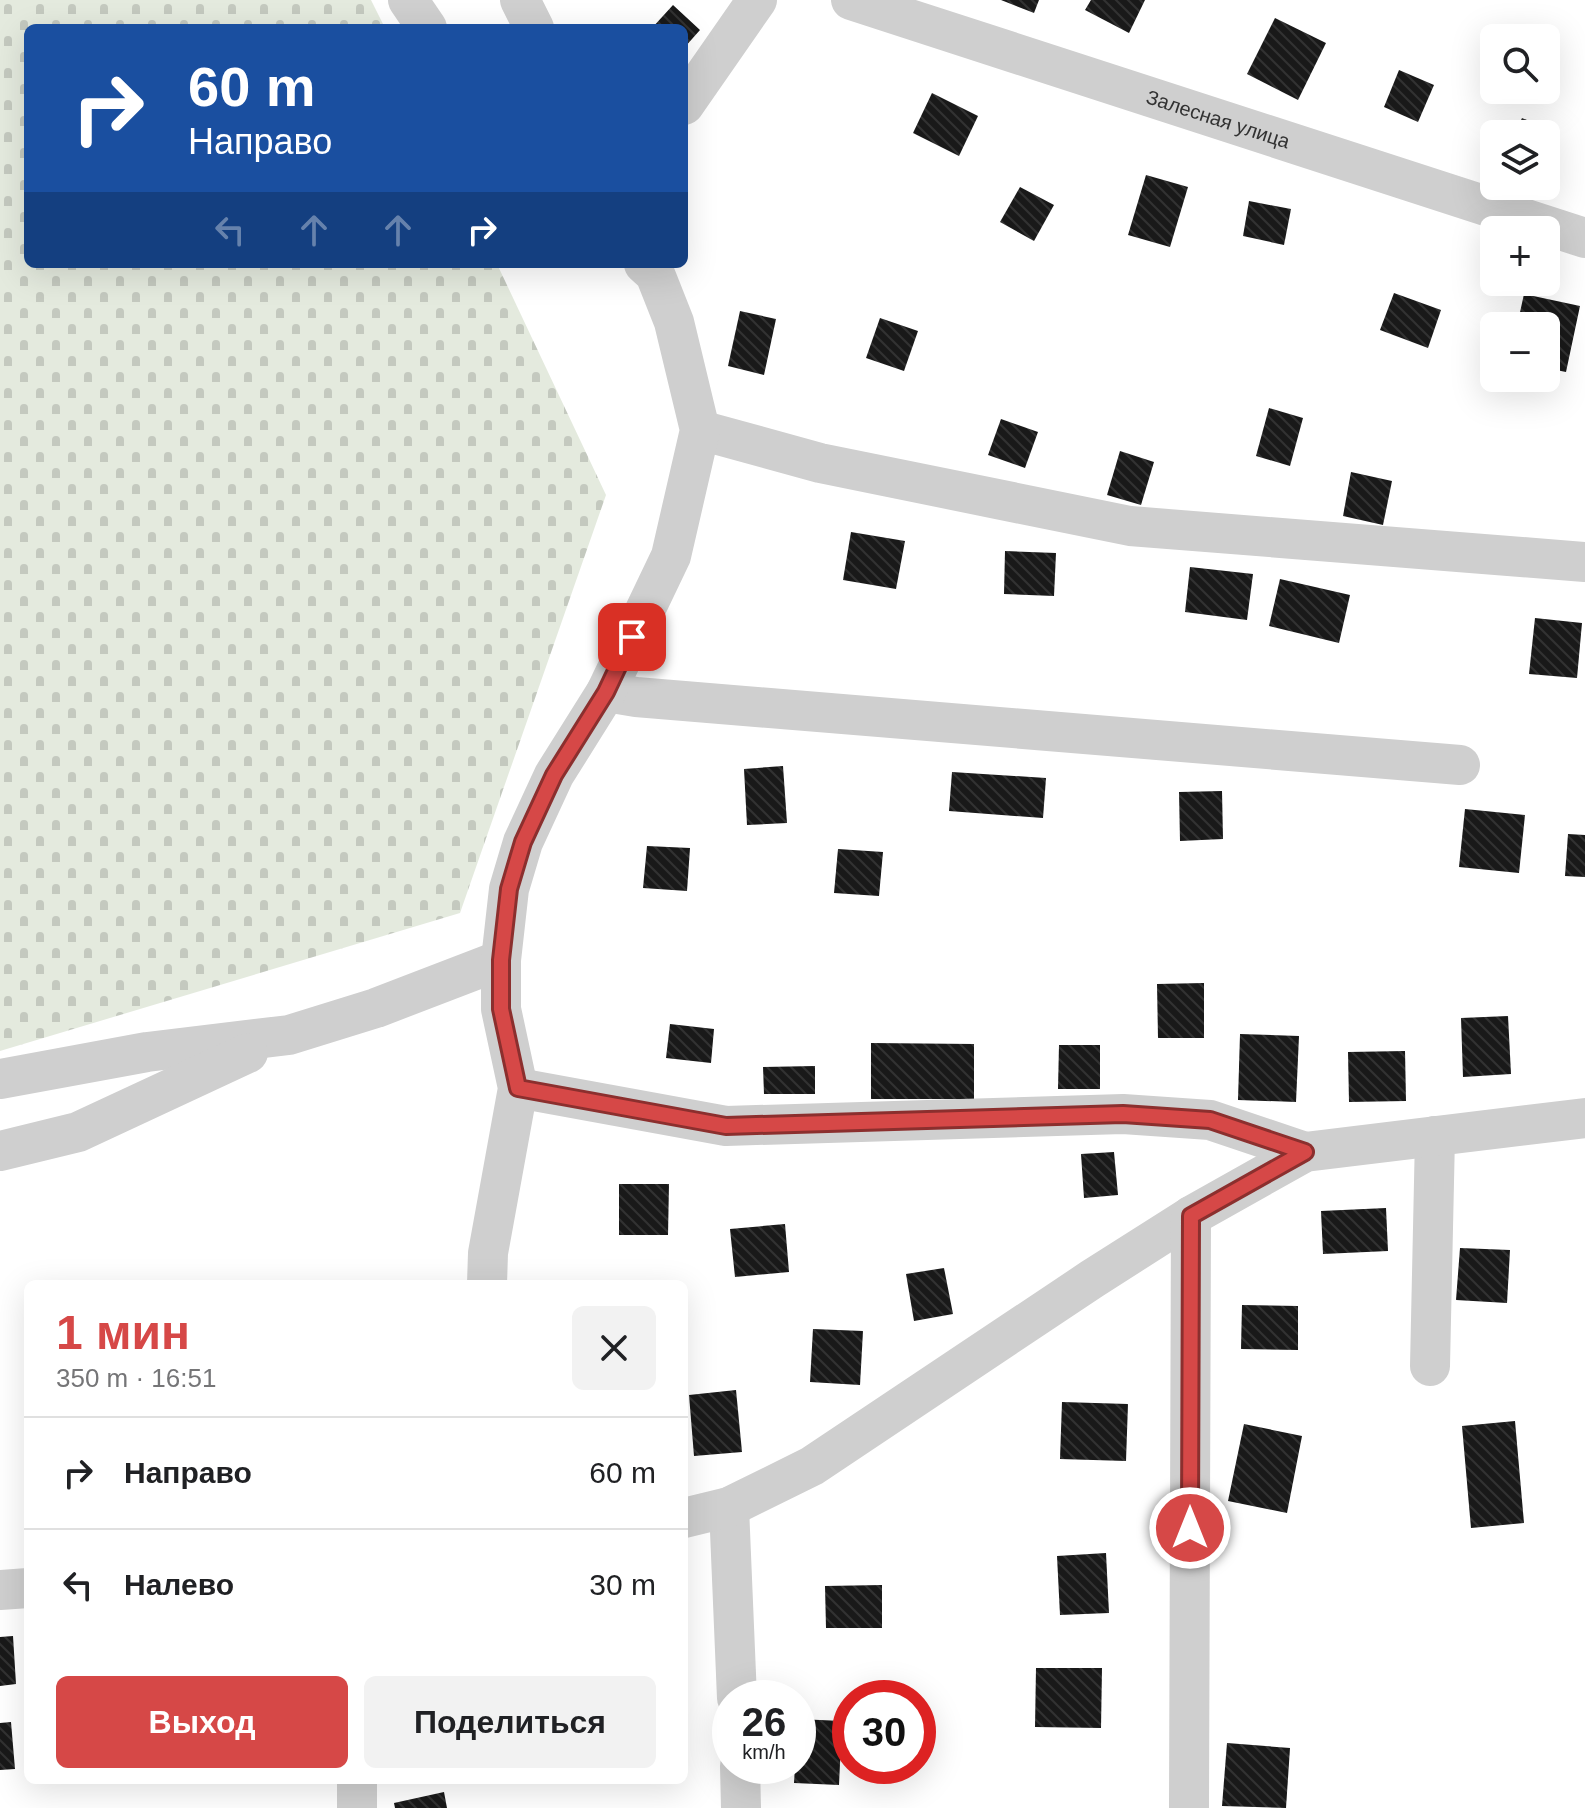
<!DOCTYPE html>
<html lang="ru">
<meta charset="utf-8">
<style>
:root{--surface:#fff;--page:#f2f2f2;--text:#202124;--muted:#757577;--line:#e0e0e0;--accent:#d64847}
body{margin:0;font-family:Helvetica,sans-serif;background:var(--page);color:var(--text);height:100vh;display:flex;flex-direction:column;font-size:30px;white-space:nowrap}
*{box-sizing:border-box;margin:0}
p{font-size:26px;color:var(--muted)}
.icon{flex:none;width:44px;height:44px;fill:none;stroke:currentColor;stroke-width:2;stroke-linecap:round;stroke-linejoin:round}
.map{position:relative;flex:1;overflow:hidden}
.drawer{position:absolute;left:24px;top:1280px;width:664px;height:504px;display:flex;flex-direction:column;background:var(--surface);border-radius:12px;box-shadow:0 8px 32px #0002}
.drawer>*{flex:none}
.hud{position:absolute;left:24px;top:24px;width:664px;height:244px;border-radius:12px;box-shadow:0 8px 32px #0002;background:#1a4fa0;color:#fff;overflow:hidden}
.buttons{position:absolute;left:1480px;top:24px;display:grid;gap:16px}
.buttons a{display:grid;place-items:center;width:80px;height:80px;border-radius:12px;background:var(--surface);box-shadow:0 8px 32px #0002;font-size:40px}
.speed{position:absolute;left:712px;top:1680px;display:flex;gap:16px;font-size:40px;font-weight:700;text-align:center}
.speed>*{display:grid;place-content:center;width:104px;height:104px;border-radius:50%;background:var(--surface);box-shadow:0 8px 32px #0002;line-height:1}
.speed small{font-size:20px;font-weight:400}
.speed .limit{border:12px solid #d22;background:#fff;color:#111}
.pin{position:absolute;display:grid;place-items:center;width:68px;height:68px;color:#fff;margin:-34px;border-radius:16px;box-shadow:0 4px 12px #0006}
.me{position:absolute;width:88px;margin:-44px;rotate:0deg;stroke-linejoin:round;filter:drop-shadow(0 0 6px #0008)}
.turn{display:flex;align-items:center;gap:28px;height:168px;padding:0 32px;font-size:36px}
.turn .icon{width:104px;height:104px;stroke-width:2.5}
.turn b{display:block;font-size:56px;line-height:68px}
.lanes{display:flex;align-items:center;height:76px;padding:0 32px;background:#0003;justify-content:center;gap:40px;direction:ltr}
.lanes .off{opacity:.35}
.round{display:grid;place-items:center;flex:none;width:84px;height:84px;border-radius:12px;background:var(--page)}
.headline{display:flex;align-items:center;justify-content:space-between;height:136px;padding:0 32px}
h1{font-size:48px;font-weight:600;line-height:60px;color:var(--accent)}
.action{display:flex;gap:16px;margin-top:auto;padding:16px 32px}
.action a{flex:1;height:92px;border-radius:12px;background:var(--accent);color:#fff;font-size:32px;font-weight:600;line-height:92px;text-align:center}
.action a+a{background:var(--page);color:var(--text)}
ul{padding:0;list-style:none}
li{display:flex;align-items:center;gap:24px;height:112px;padding:0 32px;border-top:2px solid var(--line)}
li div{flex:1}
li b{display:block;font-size:30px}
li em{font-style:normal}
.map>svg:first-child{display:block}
.cemetery{fill:url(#cemetery-stones)}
.building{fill:url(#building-back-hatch)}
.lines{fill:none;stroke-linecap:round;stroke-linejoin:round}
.minor{stroke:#cfcfcf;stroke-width:40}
.route-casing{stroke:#8b2f2e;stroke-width:20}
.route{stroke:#d64847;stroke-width:14}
.labels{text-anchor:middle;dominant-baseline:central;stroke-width:8;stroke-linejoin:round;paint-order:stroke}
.street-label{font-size:20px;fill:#323232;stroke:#fff}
</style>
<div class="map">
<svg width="1585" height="1808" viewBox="0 0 1585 1808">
<defs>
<pattern id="cemetery-stones" width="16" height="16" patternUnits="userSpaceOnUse" patternTransform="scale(2)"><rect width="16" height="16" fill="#e4eade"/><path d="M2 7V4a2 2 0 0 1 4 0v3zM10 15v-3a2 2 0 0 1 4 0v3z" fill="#c4c9bf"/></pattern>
<pattern id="building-back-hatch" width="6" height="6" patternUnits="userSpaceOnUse" patternTransform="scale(2)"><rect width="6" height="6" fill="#191919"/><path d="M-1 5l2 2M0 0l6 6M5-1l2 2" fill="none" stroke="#323232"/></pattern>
</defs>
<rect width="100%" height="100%" fill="#fff"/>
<polygon class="cemetery" points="0,0 371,0 385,28 28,28 28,264 497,264 606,495 460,913 0,1051"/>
<g class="building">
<polygon points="1001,0 1039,0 1034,13"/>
<polygon points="1091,0 1145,0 1129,33 1085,10"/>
<polygon points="673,5 700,30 684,48 684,28 652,28"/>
<polygon points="1275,18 1326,43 1298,100 1247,74"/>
<polygon points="1399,70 1434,85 1418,122 1384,107"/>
<polygon points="932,93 978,116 959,156 913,133"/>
<polygon points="1522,118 1560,134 1546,166 1546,134 1515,134"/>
<polygon points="1146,175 1188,187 1170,247 1128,235"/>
<polygon points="1515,186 1537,186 1534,194"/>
<polygon points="1020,187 1054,205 1034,241 1000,222"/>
<polygon points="1249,201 1291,209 1284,245 1243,236"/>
<polygon points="1394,293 1441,310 1428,348 1380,330"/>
<polygon points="1524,294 1580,306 1566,372 1546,368 1546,326 1517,326"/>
<polygon points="740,311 776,319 764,375 728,366"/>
<polygon points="880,318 918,331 904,371 866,358"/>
<polygon points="1269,408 1303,418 1290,466 1256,456"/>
<polygon points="1001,419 1038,432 1025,468 988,455"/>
<polygon points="1120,451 1154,462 1141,505 1107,495"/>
<polygon points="1351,472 1392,481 1383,525 1343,516"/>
<polygon points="851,532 905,541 896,589 843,580"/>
<polygon points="1005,551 1056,553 1054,596 1004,594"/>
<polygon points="1190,567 1253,574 1247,620 1185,612"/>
<polygon points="1280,579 1350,595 1339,643 1269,626"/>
<polygon points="1535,618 1582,623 1577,678 1529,674"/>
<polygon points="783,766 787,823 747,825 744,769"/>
<polygon points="952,772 1046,778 1043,818 949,811"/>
<polygon points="1222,791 1223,839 1180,841 1179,792"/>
<polygon points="1465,809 1525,815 1519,873 1459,867"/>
<polygon points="1568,834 1585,835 1585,877 1565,876"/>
<polygon points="647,846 690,848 687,891 643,888"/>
<polygon points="838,849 883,852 879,896 834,893"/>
<polygon points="1204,983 1204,1038 1158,1038 1157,984"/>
<polygon points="1508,1016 1511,1074 1463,1077 1461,1018"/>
<polygon points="670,1024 714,1029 711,1063 666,1058"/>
<polygon points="1240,1034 1299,1036 1296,1102 1238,1100"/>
<polygon points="871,1043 974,1044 974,1099 871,1099"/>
<polygon points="1059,1045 1100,1045 1100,1089 1058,1089"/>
<polygon points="1405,1051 1406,1101 1349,1102 1348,1052"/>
<polygon points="815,1066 815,1094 764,1094 763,1067"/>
<polygon points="1114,1152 1118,1195 1084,1198 1081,1154"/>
<polygon points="619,1184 669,1184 668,1235 619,1235"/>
<polygon points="1386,1208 1388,1251 1323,1254 1321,1211"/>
<polygon points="785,1224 789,1272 735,1277 730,1229"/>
<polygon points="1460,1248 1510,1250 1507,1303 1456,1300"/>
<polygon points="944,1268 953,1314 914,1321 906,1274"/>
<polygon points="1242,1305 1298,1306 1298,1350 1241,1349"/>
<polygon points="813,1329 863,1331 860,1385 810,1382"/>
<polygon points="736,1390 742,1452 694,1456 689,1395"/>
<polygon points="1062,1402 1128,1404 1126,1461 1060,1459"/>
<polygon points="1515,1421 1524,1523 1471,1528 1462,1426"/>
<polygon points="1244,1424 1302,1436 1287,1513 1228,1501"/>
<polygon points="1106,1553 1109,1613 1060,1615 1057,1556"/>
<polygon points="882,1585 882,1628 826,1628 825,1586"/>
<polygon points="13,1636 16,1684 0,1686 0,1637"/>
<polygon points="1036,1668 1102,1668 1101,1728 1035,1727"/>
<polygon points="798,1719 842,1721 839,1785 794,1783 795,1766 798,1766"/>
<polygon points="11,1722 15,1769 0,1770 0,1723"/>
<polygon points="1227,1743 1290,1748 1286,1808 1222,1806"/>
<polygon points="444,1792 447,1808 395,1808 394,1803"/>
</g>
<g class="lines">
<g class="minor">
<polyline points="408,0 427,28"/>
<polyline points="520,0 534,28"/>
<path id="s1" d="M851,0L1585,238"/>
<polyline points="684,105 757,0"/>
<polyline points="700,430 820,463 1130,526 1585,562"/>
<polyline points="606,692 636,697 1460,765"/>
<polyline points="0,1079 147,1052 289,1035 376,1008 501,960"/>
<polyline points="518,1088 726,1126 1123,1114 1210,1120 1305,1152"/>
<polyline points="0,1151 78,1132 248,1053"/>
<polyline points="487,1284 488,1253 518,1088 501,1009 501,960 509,889 523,842 554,775 606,692 671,556 700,430 674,322 655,274 644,264"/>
<polyline points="1430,1366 1435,1136"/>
<polyline points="729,1507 737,1698"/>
<polyline points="684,1518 729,1507 812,1466 1092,1279 1191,1216 1305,1152 1585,1118"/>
<polyline points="0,1590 28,1588"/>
<polyline points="740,1766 741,1808"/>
<polyline points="357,1780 357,1808"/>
<polyline points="1189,1808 1191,1216"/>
</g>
</g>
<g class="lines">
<defs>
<polyline id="route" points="632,637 606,692 554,775 523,842 509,889 501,960 501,1009 518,1088 726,1126 1123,1114 1210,1120 1305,1152 1191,1216 1190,1528"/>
</defs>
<use href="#route" class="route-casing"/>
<use href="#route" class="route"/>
</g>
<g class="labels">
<g class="street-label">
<text stroke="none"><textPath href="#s1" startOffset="386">Залесная улица</textPath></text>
</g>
</g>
</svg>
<div class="buttons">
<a><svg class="icon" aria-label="search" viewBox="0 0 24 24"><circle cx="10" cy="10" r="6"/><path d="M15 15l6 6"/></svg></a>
<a><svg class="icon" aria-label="layers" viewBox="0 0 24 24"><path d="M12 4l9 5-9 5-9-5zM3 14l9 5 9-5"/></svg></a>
<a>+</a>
<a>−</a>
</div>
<div class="speed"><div>26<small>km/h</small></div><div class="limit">30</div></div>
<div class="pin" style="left:632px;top:637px;background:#d93025"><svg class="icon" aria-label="arrive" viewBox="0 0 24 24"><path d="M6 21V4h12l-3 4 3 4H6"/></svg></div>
<svg class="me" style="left:1190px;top:1528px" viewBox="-20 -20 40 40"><circle r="17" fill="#d64847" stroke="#fff" stroke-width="3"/><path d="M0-11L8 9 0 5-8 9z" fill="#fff"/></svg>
<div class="hud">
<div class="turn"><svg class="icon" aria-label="right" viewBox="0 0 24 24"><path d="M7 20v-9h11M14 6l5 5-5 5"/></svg><div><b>60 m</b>Направо</div></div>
<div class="lanes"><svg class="icon off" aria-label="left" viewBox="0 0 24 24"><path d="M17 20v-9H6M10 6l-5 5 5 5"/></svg><svg class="icon off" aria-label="ahead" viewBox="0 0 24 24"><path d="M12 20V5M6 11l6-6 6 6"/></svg><svg class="icon off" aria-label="ahead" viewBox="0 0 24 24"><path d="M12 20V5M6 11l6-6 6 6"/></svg><svg class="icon" aria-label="right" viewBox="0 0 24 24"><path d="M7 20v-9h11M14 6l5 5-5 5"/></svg></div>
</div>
<section class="drawer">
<div class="headline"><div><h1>1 мин</h1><p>350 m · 16:51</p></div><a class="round"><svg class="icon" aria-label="close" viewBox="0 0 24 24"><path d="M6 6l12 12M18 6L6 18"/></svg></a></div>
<ul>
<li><svg class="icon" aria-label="right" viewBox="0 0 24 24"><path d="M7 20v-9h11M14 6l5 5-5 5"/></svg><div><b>Направо</b></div><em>60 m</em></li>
<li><svg class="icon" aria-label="left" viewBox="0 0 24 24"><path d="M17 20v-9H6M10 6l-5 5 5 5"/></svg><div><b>Налево</b></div><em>30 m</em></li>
</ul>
<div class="action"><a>Выход</a><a>Поделиться</a></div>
</section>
</div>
